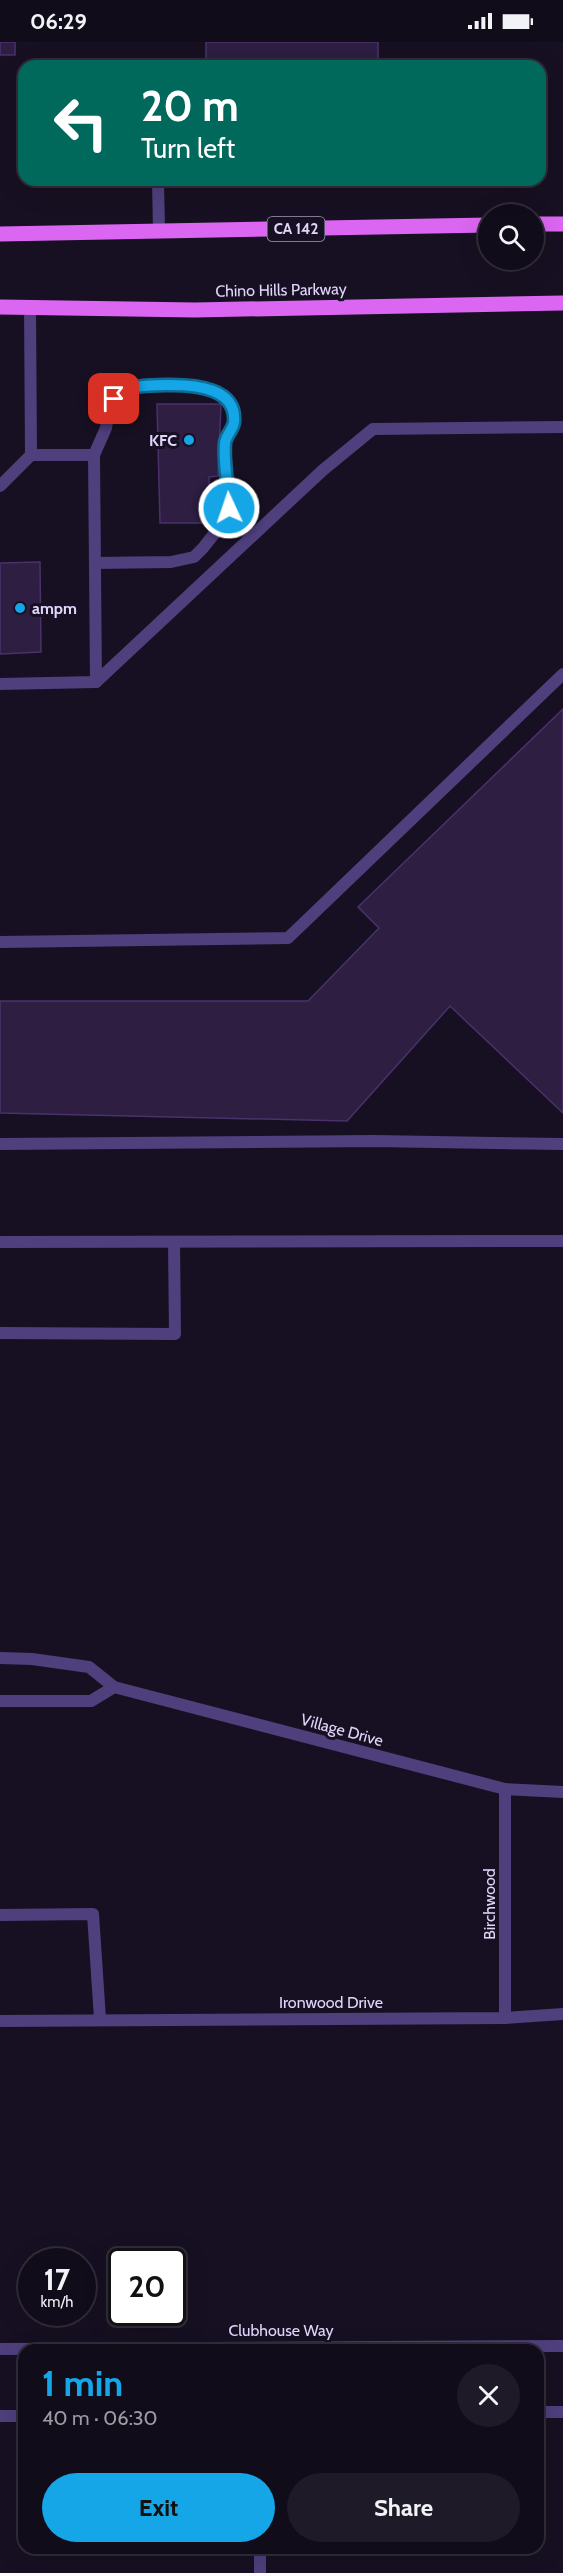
<!DOCTYPE html>
<meta charset="utf-8">
<style>
:root{--surface:#110c1a;--page:#1e1a27;--text:#f1f3f6;--muted:#9c9ba2;--line:#302c39;--accent:#15a6e7}
body{margin:0;font-family:Cabin,sans-serif;background:var(--page);color:var(--text);height:100vh;display:flex;flex-direction:column;font-size:22px;white-space:nowrap}
*{box-sizing:border-box;margin:0}
p{font-size:20px;color:var(--muted)}
.icon{flex:none;width:33px;height:33px;fill:none;stroke:currentColor;stroke-width:2;stroke-linecap:round;stroke-linejoin:round}
.map{position:relative;flex:1;overflow:hidden}
.side{position:absolute;left:18px;top:2302px;width:526px;height:210px;display:flex;flex-direction:column;background:var(--surface);border-radius:18px;box-shadow:0 6px 24px #0002,0 0 0 2px var(--line)}
.side>*{flex:none}
.guide{position:absolute;left:18px;top:18px;width:528px;height:126px;border-radius:18px;box-shadow:0 6px 24px #0002,0 0 0 2px var(--line);background:#00695c;color:#fff;overflow:hidden}
.fabs{position:absolute;left:478px;top:162px;display:grid;gap:12px}
.fabs a{display:grid;place-items:center;width:66px;height:66px;border-radius:50%;background:var(--surface);box-shadow:0 6px 24px #0002,0 0 0 2px var(--line);font-size:30px}
.speed{position:absolute;left:18px;top:2206px;display:flex;gap:12px;font-size:30px;font-weight:700;text-align:center}
.speed>*{display:grid;place-content:center;width:78px;height:78px;border-radius:50%;background:var(--surface);box-shadow:0 6px 24px #0002,0 0 0 2px var(--line);line-height:1}
.speed small{font-size:15px;font-weight:400}
.speed .limit{border:3px solid #111;border-radius:9px;background:#fff;color:#111}
.pin{position:absolute;display:grid;place-items:center;width:51px;height:51px;color:#fff;margin:-26px;border-radius:12px;box-shadow:0 3px 9px #0006}
.me{position:absolute;width:66px;margin:-33px;rotate:357deg;stroke-linejoin:round;filter:drop-shadow(0 0 4px #0008)}
.turn{display:flex;align-items:center;gap:21px;height:126px;padding:0 24px;font-size:27px}
.turn .icon{width:78px;height:78px;stroke-width:2.5}
.turn b{display:block;font-size:42px;line-height:51px}
.round{display:grid;place-items:center;flex:none;width:63px;height:63px;border-radius:32px;background:var(--page)}
.headline{display:flex;align-items:center;justify-content:space-between;height:102px;padding:0 24px}
h1{font-size:36px;font-weight:700;line-height:45px;color:var(--accent)}
.primary-button{display:flex;gap:12px;margin-top:auto;padding:12px 24px}
.primary-button a{flex:1;height:69px;border-radius:36px;background:var(--accent);color:#111;font-size:24px;font-weight:700;line-height:69px;text-align:center}
.primary-button a+a{background:var(--page);color:var(--text)}
.status{display:flex;justify-content:space-between;align-items:center;height:42px;padding:0 30px;background:var(--surface);direction:ltr}
.status svg{height:16px;fill:currentColor}
.map>svg:first-child{display:block}
.building{fill:#2d1e42;stroke:#49326b;stroke-width:1.5}
.lines{fill:none;stroke-linecap:round;stroke-linejoin:round}
.lane{stroke:#4f3f7d;stroke-width:12}
.street{stroke:#4f3f7d;stroke-width:12}
.primary{stroke:#db66f1;stroke-width:15}
.route-casing{stroke:#0e6c96;stroke-width:15}
.route{stroke:#15a6e7;stroke-width:10}
.poi-dot{fill:#15a6e7;stroke:#171022;stroke-width:2}
.labels{text-anchor:middle;dominant-baseline:central;stroke-width:6;stroke-linejoin:round;paint-order:stroke}
.shield{fill:#171022;stroke:#a59aba;stroke-width:1.5}
.shield-label{font-size:15px;font-weight:bold;fill:#e2d5fb}
.street-label{font-size:16px;fill:#e2d5fb;stroke:#171022}
.poi-label{font-size:16px;font-weight:bold;fill:#e2d5fb;stroke:#171022;text-anchor:end}
</style>
<div class="status"><b>06:29</b><svg viewBox="0 0 49 12"><path d="M0 12V9h3v3zM5 12V6h3v6zM10 12V3h3v9zM15 12V0h3v12zM26 1h20v11H26zM47 4h2v5h-2z"/></svg></div>
<div class="map">
<svg width="563" height="2531" viewBox="0 0 563 2531">
<rect width="100%" height="100%" fill="#171022"/>
<g class="building">
<rect x="0" y="0" width="15" height="13"/>
<rect x="206" y="0" width="172" height="24"/>
<polygon points="157,362 221,362 218,434 209,435 210,481 160,481"/>
<polygon points="40,520 41,610 0,612 0,521"/>
<polygon points="563,667 563,1071 450,964 347,1079 0,1071 0,959 308,959 379,886 358,865"/>
</g>
<g class="lines">
<g class="lane">
<polyline points="158,138 159,189"/>
<polyline points="30,265 31,413 94,413 96,640"/>
<polyline points="94,413 106,386 109,368 114,357 123,349 135,344 181,343 217,349 230,362 234,371 234,382 225,397 229,466 225,478 203,506 194,515 171,520 95,521"/>
<polyline points="0,444 31,413"/>
<polyline points="0,642 96,640 323,428 373,387 563,385"/>
<polyline points="0,900 288,896 563,632"/>
<polyline points="0,1102 374,1099 563,1102"/>
<polyline points="0,1200 563,1199"/>
<polyline points="0,1291 175,1292 174,1200"/>
</g>
<g class="street">
<polyline points="0,1616 32,1617 89,1625 114,1645 505,1747 563,1750"/>
<polyline points="0,1659 91,1659 114,1645"/>
<polyline points="505,1747 505,1976"/>
<polyline points="0,1873 93,1872 100,1977"/>
<polyline points="0,1979 505,1976 563,1972"/>
<polyline points="0,2307 563,2304"/>
<polyline points="538,2370 563,2370"/>
<polyline points="0,2374 24,2374"/>
<polyline points="260,2531 260,2506"/>
</g>
<g class="primary">
<polyline points="534,182 563,182"/>
<polyline points="0,192 489,183"/>
<polyline points="0,265 195,268 563,261"/>
</g>
</g>
<g class="lines">
<defs>
<path id="route" d="M114,357C131,342 149,343 171,343C195,343 237,346 234,380C233,388 226,393 225,401C223,422 229,445 229,466"/>
</defs>
<use href="#route" class="route-casing"/>
<use href="#route" class="route"/>
</g>
<g class="poi-dot">
<circle cx="189" cy="398" r="6"/>
<circle cx="20" cy="566" r="6"/>
</g>
<g class="labels">
<rect class="shield" x="267.5" y="175" width="57" height="24" rx="4.5"/>
<g class="shield-label">
<text x="296" y="187">CA 142</text>
</g>
<g class="street-label">
<text transform="translate(281 248) rotate(-1)">Chino Hills Parkway</text>
<text transform="translate(342 1688) rotate(15)">Village Drive</text>
<text transform="translate(489 1862) rotate(-90)">Birchwood</text>
<text x="331" y="1960">Ironwood Drive</text>
<text x="281" y="2288">Clubhouse Way</text>
</g>
<g class="poi-label">
<text x="177" y="398">KFC</text>
<text x="32" y="566" text-anchor="start">ampm</text>
</g>
</g>
</svg>
<div class="fabs">
<a><svg class="icon" aria-label="search" viewBox="0 0 24 24"><circle cx="10" cy="10" r="6"/><path d="M15 15l6 6"/></svg></a>
</div>
<div class="speed"><div>17<small>km/h</small></div><div class="limit">20</div></div>
<div class="pin" style="left:114px;top:357px;background:#d93025"><svg class="icon" aria-label="arrive" viewBox="0 0 24 24"><path d="M6 21V4h12l-3 4 3 4H6"/></svg></div>
<svg class="me" style="left:229px;top:466px" viewBox="-20 -20 40 40"><circle r="17" fill="#15a6e7" stroke="#fff" stroke-width="3"/><path d="M0-11L8 9 0 5-8 9z" fill="#fff"/></svg>
<div class="guide">
<div class="turn"><svg class="icon" aria-label="left" viewBox="0 0 24 24"><path d="M17 20v-9H6M10 6l-5 5 5 5"/></svg><div><b>20 m</b>Turn left</div></div>
</div>
<section class="side">
<div class="headline"><div><h1>1 min</h1><p>40 m · 06:30</p></div><a class="round"><svg class="icon" aria-label="close" viewBox="0 0 24 24"><path d="M6 6l12 12M18 6L6 18"/></svg></a></div>
<div class="primary-button"><a>Exit</a><a>Share</a></div>
</section>
</div>
